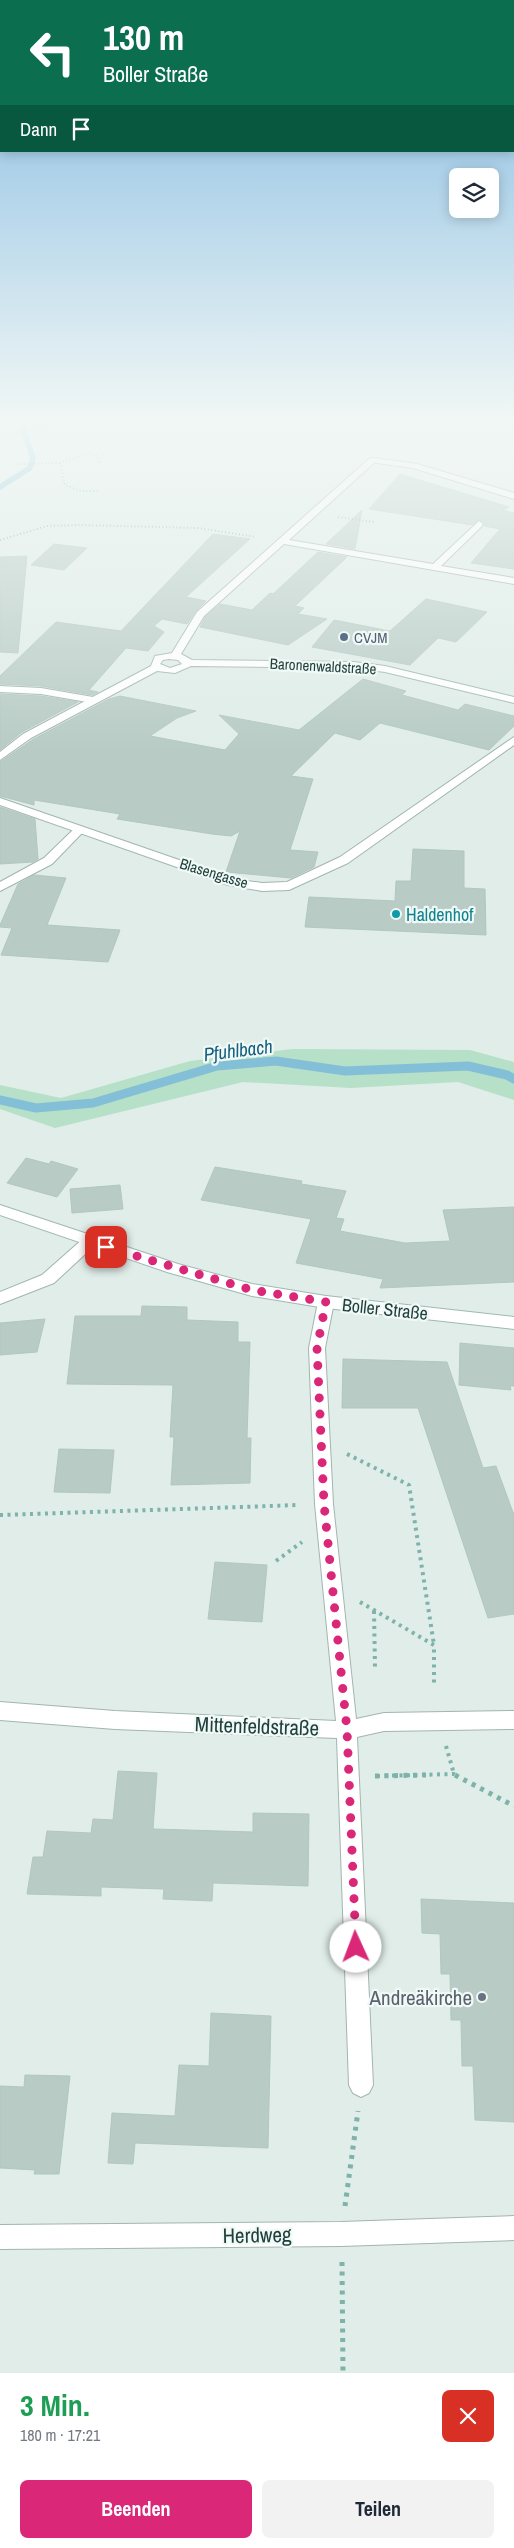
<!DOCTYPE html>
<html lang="de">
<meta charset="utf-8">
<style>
:root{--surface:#fff;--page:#f2f2f3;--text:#1f2937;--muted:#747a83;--accent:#db2777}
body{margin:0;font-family:"Archivo Narrow",sans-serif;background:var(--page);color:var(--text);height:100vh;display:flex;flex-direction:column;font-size:19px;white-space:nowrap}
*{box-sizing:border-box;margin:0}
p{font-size:16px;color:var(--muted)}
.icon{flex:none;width:28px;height:28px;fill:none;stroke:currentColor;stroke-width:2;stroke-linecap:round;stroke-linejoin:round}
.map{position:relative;height:2373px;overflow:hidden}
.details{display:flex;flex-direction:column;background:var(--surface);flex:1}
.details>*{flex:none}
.banner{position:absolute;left:0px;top:0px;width:515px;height:152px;box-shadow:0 2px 12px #0003;background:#0b6e4f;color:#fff;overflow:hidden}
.buttons{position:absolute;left:449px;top:168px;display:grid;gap:10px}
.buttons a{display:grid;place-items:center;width:50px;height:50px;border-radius:8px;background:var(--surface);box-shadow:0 2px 12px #0003;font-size:25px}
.pin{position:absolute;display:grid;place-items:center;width:42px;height:42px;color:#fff;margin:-21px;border-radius:10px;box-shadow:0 2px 8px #0006}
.me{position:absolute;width:55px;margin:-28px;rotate:358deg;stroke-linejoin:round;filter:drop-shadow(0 0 4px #0008)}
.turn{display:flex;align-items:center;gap:18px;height:105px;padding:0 20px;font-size:22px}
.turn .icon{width:65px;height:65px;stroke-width:2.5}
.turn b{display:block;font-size:35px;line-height:42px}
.then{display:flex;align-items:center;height:48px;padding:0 20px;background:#0003;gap:10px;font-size:19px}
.round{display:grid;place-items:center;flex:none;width:52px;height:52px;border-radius:8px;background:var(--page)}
.head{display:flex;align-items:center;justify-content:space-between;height:85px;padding:0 20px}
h1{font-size:30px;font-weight:700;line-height:38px;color:#1e9e55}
.button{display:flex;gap:10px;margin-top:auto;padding:10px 20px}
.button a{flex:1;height:58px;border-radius:8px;background:var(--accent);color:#fff;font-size:20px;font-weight:700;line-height:58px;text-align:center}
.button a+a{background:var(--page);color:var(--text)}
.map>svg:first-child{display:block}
.green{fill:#b7e0c8}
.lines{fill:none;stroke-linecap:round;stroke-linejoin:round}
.stream-far1{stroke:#83bfd7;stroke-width:5.5}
.stream{stroke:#83bfd7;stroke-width:9}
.building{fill:#b8cbc5;stroke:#b2c7c1}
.service-casing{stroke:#a2b5b1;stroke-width:2}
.minor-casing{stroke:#a2b5b1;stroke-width:2}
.secondary-casing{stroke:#9eb9b3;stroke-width:2}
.path-far2{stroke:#7eb3aa;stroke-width:2;stroke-dasharray:1 2.5;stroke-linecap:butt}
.path-far1{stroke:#7eb3aa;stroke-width:4;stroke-dasharray:3 4.5;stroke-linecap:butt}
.path{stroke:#7eb3aa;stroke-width:5;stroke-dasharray:4 5.5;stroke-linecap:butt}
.service{fill:#fff;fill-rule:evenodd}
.minor{fill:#fff;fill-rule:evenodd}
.secondary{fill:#fff;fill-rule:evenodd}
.route{stroke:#db2777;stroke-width:9;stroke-dasharray:0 16.2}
.service-dot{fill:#5c6f8a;stroke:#f1f9f6;stroke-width:2}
.culture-dot{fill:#0f9aa8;stroke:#f1f9f6;stroke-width:2}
.worship-dot{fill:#6b7280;stroke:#f1f9f6;stroke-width:2}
.labels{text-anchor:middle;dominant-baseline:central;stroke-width:4.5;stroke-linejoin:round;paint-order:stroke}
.far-service-label{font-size:15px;fill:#4e5e75;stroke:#f1f9f6;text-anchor:start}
.far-street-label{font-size:15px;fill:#1f3f3b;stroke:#f1f9f6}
.culture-label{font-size:18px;fill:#0d838f;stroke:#f1f9f6;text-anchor:start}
.street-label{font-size:18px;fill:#1f3f3b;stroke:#f1f9f6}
.water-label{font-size:19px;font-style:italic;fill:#145f80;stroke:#f1f9f6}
.near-street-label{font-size:21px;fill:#1f3f3b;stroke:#f1f9f6}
.near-worship-label{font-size:21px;fill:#5b616d;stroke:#f1f9f6;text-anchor:end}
</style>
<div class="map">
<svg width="514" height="2373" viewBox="0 0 514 2373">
<rect width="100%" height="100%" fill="#e0ede9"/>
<g class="green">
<polygon points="12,420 49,420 55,433 13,436"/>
<polygon points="293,1049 470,1050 514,1062 514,1100 458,1082 351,1088 243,1082 55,1128 0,1109 0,1085 61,1098 190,1061"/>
</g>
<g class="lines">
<polyline class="stream-far1" points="0,487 30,468 33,458 20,420"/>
<polyline class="stream" points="0,1100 36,1108 93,1103 217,1066 276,1061 345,1071 468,1066 507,1075 514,1079"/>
</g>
<g class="building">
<polygon points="400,474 509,507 503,510 514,513 514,569 471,563 500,529 484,526 485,524 480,520 472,525 369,509"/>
<polygon points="362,510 355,549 326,544"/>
<polygon points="213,534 250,539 186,597 206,601 196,611 187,624 162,619 154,626 164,632 148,651 126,648 89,690 98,692 92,695 41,686 0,684 0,676 56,622 121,631"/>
<polygon points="54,544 87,548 64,570 31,565"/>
<polygon points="318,552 347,557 295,606 304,608 298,614 327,619 288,645 200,627 205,617 220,604 252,610 270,593 273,594"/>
<polygon points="27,556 18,653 0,652 0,557"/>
<polygon points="426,599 487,612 456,642 438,638 410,665 312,647 334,620 390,631"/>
<polygon points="363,679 406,691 402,695 458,710 465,704 514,716 514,726 489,750 380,723 360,740 335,733 291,776 313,779 290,850 318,852 314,867 291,878 226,872 240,831 231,836 212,834 117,819 120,814 34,800 34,805 0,796 0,762 32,740 109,699 120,696 196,711 177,718 150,736 225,750 239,734 219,715 299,730"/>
<polygon points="0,694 41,696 78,702 22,732 0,750"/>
<polygon points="0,807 35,819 38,859 33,862 0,864"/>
<polygon points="413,849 464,851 464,888 485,889 486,935 305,927 309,897 395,901 396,881 411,881"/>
<polygon points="34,875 66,878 47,925 120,930 108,962 1,955 12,928 0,927 0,925 18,884"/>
<polygon points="26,1158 49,1164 51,1161 78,1169 57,1197 7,1183"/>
<polygon points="215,1167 302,1181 301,1184 346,1191 336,1218 344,1219 340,1231 405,1243 450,1241 443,1210 514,1207 514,1282 380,1288 383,1279 296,1263 311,1219 201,1200"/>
<polygon points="120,1185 123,1209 72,1213 70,1189"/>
<polygon points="142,1306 187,1307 187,1320 238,1322 238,1342 250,1342 247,1438 251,1438 250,1483 171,1485 174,1437 170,1437 173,1385 67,1384 75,1316 141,1316"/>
<polygon points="45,1319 37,1352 0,1355 0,1323"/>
<polygon points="460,1343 514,1348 514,1386 510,1386 511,1390 459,1385"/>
<polygon points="343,1359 447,1362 483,1468 496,1466 514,1515 514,1614 488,1618 418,1408 342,1408"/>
<polygon points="59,1449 114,1450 110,1493 54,1492"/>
<polygon points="215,1562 267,1565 262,1622 208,1619"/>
<polygon points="118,1771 157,1773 153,1829 253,1832 253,1813 309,1814 308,1886 213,1883 212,1901 163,1899 164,1889 101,1887 101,1896 27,1894 33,1857 43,1857 47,1831 91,1833 93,1819 113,1820"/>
<polygon points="421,1899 514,1903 514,2122 475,2120 473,2066 462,2066 461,2020 451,2020 450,1974 441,1974 440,1934 422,1933"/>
<polygon points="211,2013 271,2016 268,2148 135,2143 133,2164 108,2163 112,2113 175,2116 179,2065 209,2066"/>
<polygon points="25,2075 70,2076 59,2174 34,2174 35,2170 0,2168 0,2086 24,2087"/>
</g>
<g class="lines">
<defs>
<g id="service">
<polygon points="373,458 417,464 514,493 514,499 413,468 370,462 369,460"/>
<polygon points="0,686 41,688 93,697 98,700 93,703 41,694 0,692"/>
<polygon points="80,826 86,829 84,831 52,864 0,891 0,882 44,858 76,827"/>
</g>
<g id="minor">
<path d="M370,458L377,460L289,540L433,564L479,521L483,524L482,526L441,566L514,578V584L284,544L204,616L181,654L192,660L354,662L385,666L514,697V703L385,672L354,668L191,666L175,673L157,671L31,738L0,760V752L23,734L151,666L155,656L172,653L197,612ZM169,659L178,660L182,664L170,668L160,664L163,660Z"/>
<polygon points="514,737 514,745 348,863 289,890 262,891 228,885 0,805 0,798 234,879 262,883 287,882 340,857"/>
<polygon points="90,1236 95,1237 98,1241 95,1245 54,1283 0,1304 0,1292 42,1275 85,1237"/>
<polygon points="326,1296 332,1298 334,1302 325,1348 333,1504 356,1719 384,1713 514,1711 514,1729 384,1731 357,1737 373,2085 369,2093 361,2097 353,2093 349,2085 337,1738 115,1729 0,1720 0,1702 115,1711 336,1721 315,1504 309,1348 318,1302 320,1298"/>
<polygon points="514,2216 514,2240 341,2246 0,2249 0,2225 341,2222"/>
</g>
<polygon id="secondary" points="0,1205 178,1264 252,1284 326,1296 514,1317 514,1329 326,1308 252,1296 167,1272 0,1215"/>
</defs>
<use href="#service" class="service-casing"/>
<use href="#minor" class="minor-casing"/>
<use href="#secondary" class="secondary-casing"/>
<g class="path-far2">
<polyline points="384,443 400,420"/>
<polyline points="17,464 60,463"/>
<polyline points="98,491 81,491 65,485 60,463 89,453 97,456 100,462"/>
<polyline points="338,517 374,522"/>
<polyline points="0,540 47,526 79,525 198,528 256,537"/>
</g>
<g class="path-far1">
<polyline points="347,1454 409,1485 434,1645"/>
<polyline points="0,1515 299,1505"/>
<polyline points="276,1561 302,1542"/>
<polyline points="360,1602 434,1645 434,1687"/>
<polyline points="374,1611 375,1667"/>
<polyline points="446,1746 454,1774"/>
<polyline points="377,1776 454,1774 458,1776"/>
</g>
<g class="path">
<polyline points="455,1775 514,1806"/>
<polyline points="375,1776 426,1775"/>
<polyline points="345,2206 358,2111"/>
<polyline points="342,2262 343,2373"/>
</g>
<use href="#service" class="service"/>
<use href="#minor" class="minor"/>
<use href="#secondary" class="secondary"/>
</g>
<linearGradient id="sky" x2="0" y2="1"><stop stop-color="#7fb8e1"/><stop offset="0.56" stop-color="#f1f7f5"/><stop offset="1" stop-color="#f1f7f5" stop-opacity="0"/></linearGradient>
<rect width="514" height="752" fill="url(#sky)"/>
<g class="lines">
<polyline class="route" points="106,1247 252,1290 326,1302 317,1348 324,1504 347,1730 356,1947"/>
</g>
<circle class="service-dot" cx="344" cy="637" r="5"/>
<circle class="culture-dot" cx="396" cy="914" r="5"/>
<circle class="worship-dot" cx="482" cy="1997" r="5"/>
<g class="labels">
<g class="far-service-label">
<text x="354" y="637">CVJM</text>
</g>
<g class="far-street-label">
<text transform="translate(323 666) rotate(3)">Baronenwaldstraße</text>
<text transform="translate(214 873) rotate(17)">Blasengasse</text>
</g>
<g class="culture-label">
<text x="406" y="914">Haldenhof</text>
</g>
<g class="street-label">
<text transform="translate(385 1309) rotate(6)">Boller Straße</text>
</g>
<g class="water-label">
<text transform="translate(238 1050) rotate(-7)">Pfuhlbach</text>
</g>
<g class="near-street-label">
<text transform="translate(257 1726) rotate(2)">Mittenfeldstraße</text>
<text transform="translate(257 2235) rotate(-1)">Herdweg</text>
</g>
<g class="near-worship-label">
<text x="472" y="1997">Andreäkirche</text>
</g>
</g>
</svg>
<div class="buttons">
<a><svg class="icon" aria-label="layers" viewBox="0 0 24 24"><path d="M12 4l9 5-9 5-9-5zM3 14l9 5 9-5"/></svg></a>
</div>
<div class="pin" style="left:106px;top:1247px;background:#d93025"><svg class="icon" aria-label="arrive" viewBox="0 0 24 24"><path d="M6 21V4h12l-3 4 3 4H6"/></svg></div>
<svg class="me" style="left:356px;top:1947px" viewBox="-20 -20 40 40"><circle r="19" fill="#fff"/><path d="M0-13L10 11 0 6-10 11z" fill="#db2777"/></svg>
<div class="banner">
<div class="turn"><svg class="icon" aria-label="left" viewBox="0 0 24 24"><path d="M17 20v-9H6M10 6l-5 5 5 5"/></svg><div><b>130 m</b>Boller Straße</div></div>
<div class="then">Dann<svg class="icon" aria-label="arrive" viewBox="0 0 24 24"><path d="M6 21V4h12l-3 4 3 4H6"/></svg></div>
</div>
</div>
<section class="details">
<div class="head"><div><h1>3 Min.</h1><p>180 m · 17:21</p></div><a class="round" style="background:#d93025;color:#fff"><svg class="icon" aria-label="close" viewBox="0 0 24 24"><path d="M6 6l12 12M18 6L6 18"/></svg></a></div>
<div class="button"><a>Beenden</a><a>Teilen</a></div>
</section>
